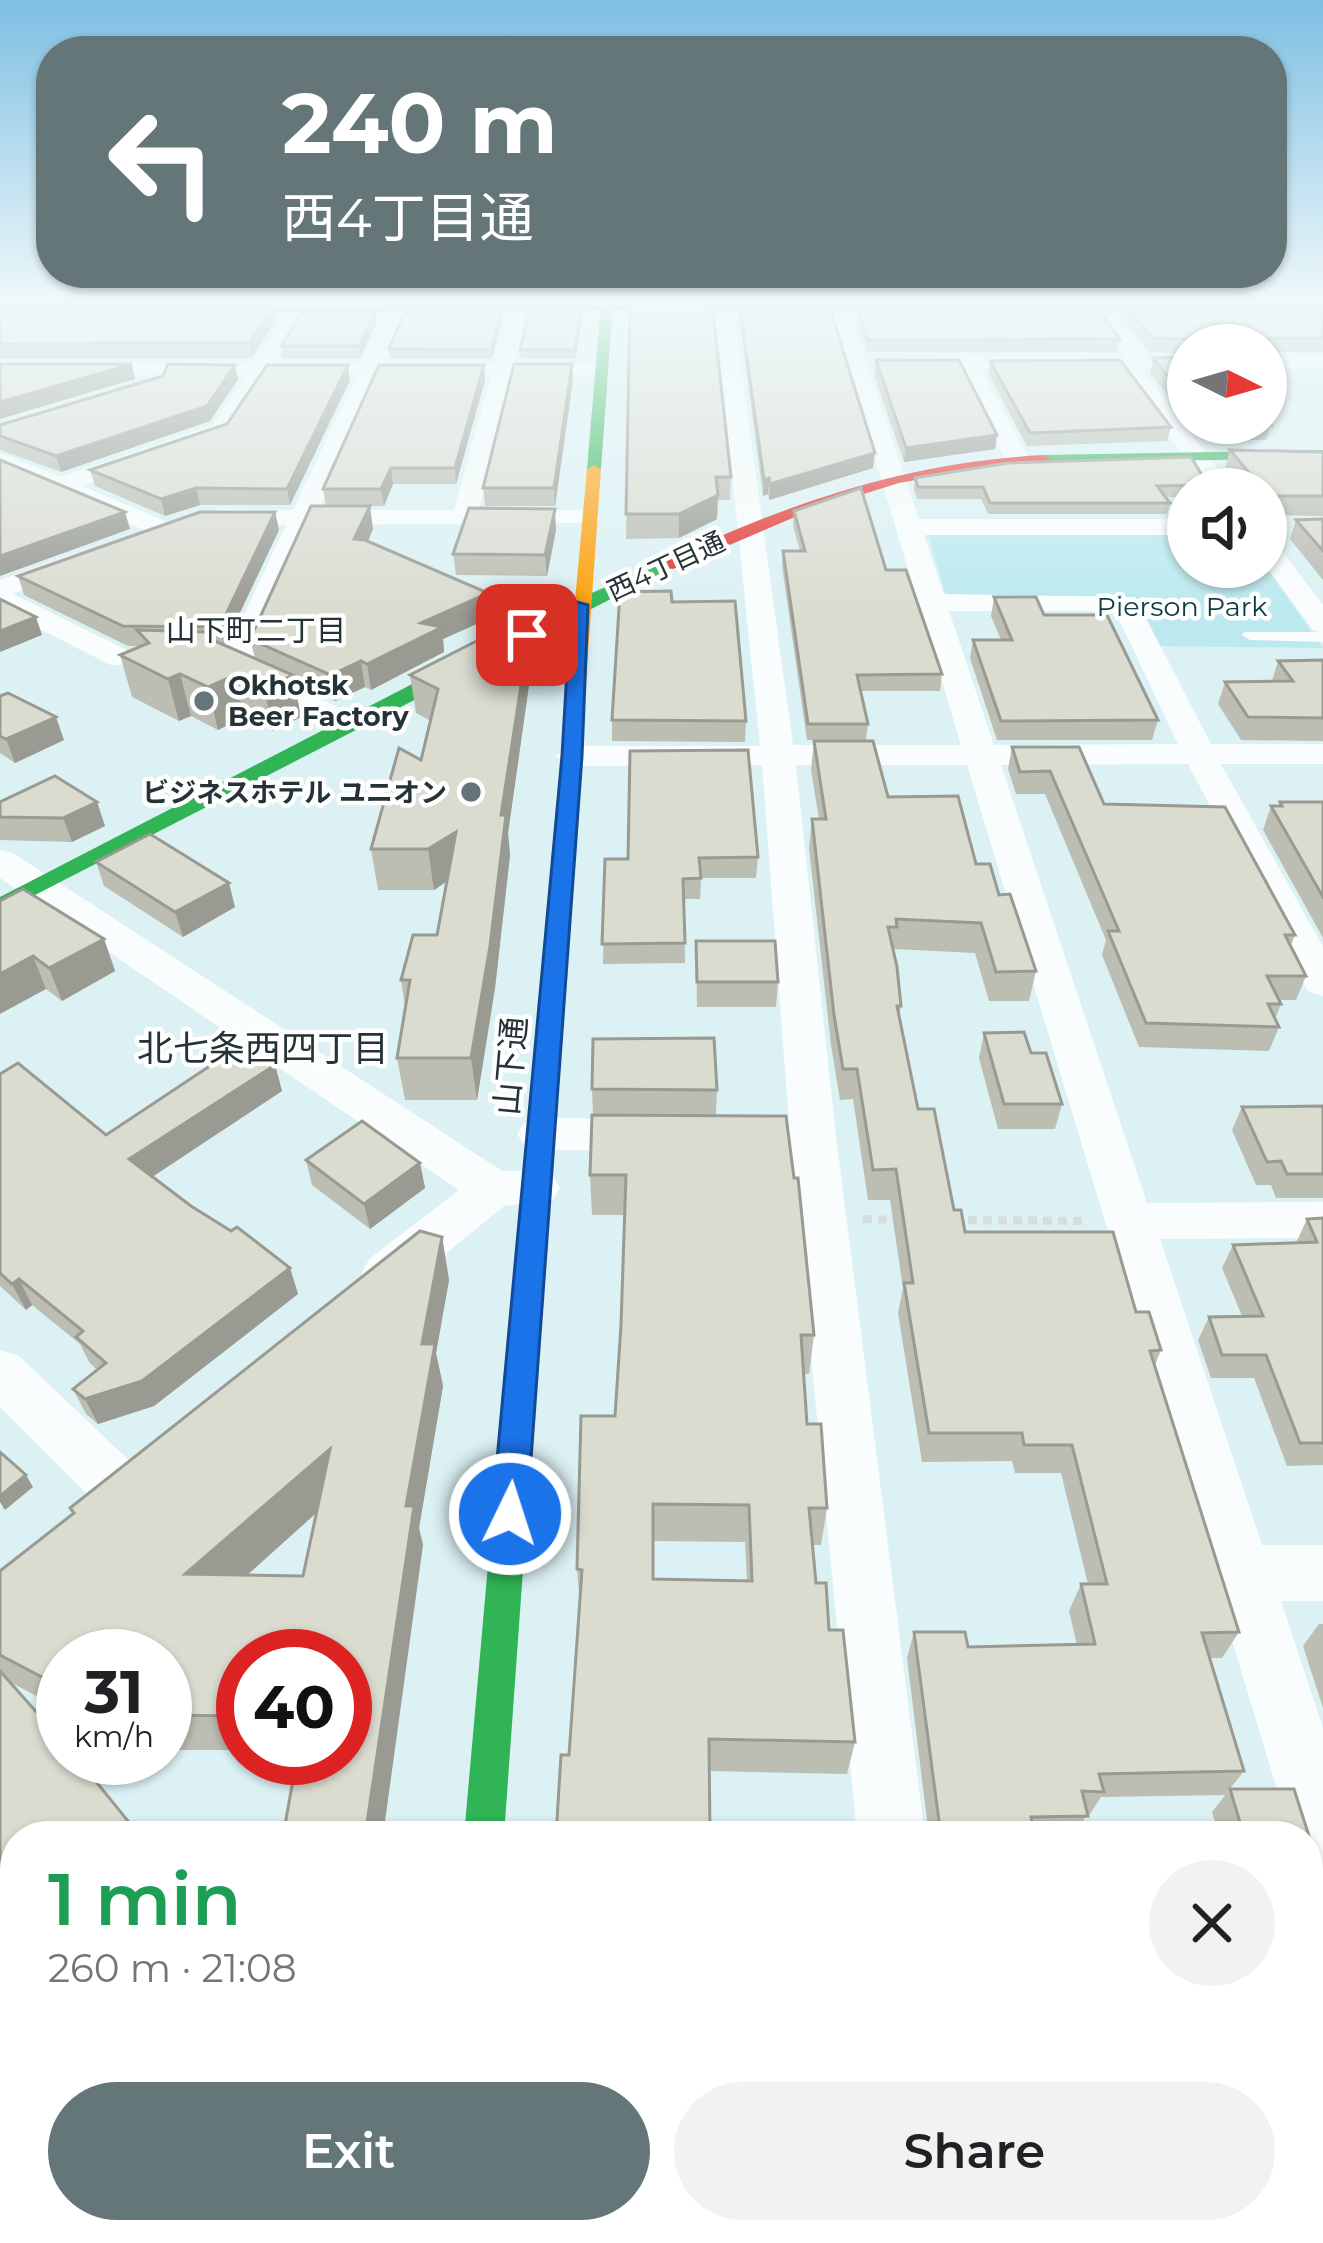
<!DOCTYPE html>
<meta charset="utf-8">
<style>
:root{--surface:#fff;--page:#f2f2f2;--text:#202124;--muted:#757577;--accent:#647678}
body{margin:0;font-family:Montserrat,"Noto Sans JP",sans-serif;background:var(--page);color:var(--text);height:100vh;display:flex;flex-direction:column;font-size:45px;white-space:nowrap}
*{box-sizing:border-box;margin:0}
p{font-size:39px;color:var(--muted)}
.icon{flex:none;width:66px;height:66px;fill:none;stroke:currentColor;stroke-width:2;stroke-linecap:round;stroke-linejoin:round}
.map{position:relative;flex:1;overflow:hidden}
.panel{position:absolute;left:0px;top:1821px;width:1323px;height:423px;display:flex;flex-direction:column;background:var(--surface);border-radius:48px 48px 0 0;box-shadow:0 3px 9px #0004}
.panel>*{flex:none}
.top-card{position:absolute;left:36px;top:36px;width:1251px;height:252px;border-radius:48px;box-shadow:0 3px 9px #0004;background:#647678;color:#fff;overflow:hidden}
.needle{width:78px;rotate:95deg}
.buttons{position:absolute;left:1167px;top:324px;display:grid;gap:24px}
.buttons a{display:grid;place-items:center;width:120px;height:120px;border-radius:50%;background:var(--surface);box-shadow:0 3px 9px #0004;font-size:60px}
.speed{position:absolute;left:36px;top:1629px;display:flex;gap:24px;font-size:60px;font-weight:700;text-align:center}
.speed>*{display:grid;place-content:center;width:156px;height:156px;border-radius:50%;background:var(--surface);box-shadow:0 3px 9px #0004;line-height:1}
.speed small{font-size:30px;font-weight:400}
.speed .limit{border:18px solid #d22;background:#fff;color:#111}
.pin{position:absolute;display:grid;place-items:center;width:102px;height:102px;color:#fff;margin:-51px;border-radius:24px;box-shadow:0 6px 18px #0006}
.me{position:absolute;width:132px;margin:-66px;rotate:4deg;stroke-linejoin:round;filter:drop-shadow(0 0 9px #0008)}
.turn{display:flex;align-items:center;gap:42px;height:252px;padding:0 48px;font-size:54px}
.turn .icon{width:156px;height:156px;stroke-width:2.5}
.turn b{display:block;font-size:84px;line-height:102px}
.round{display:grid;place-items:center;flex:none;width:126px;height:126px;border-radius:63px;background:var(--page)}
.summary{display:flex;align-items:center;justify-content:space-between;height:204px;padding:0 48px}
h1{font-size:72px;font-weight:600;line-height:90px;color:#1e9e55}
.action{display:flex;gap:24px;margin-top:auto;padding:24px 48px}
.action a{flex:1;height:138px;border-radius:72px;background:var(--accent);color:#fff;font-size:48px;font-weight:600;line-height:138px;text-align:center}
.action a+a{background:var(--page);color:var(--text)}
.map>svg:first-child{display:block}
.green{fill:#bbe9ef}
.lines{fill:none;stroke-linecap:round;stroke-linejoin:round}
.path-far1{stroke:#d6dddd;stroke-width:8;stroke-dasharray:9 6;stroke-linecap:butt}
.path{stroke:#d6dddd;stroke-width:12;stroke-dasharray:15 9;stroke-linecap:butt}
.lane{fill:#fafdfd;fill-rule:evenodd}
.street{fill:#fafdfd;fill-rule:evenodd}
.fast{fill:#30b455;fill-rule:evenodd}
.slow{fill:#ff9f0a;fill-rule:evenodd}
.jam{fill:#e5322d;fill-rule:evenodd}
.wall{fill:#bcbdb3;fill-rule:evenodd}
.shaded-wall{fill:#999a92}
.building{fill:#dbdcd0;stroke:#999a92;stroke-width:3;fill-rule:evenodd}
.route{fill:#1a73e8;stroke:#114b97;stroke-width:3}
.poi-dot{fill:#647678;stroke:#fefefe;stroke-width:4.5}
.labels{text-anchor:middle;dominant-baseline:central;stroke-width:9;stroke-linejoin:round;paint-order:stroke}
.far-street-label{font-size:27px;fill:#243335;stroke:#fefefe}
.far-park-label{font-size:27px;fill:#0c3e44;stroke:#fefefe}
.far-poi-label{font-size:27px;font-weight:bold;fill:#243335;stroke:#fefefe;text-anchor:start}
.far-neighbourhood-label{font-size:30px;fill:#243335;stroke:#fefefe}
.street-label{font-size:33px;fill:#243335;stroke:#fefefe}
.neighbourhood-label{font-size:36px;fill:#243335;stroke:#fefefe}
</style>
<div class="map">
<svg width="1323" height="2243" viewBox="0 0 1323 2243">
<rect width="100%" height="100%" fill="#dcf1f4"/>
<polygon class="green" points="927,531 1188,531 1188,567 1266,567 1323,648 1157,646 1131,597 946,596"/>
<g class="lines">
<g class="path-far1">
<polyline points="863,1219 902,1220"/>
<polyline points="953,1220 1082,1221"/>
</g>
<polyline class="path" points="1111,2229 1113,2243"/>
<polygon class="lane" points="1244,632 1323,632 1323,642 1250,640 1242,635"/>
<g class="street">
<path d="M278,303H301L308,309L275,362H363L391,303H409L383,362L495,363L510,308L521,303L528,308L515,363H601L611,369L601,375H512L479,510H587L596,513L600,518L596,523L312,525L250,666L359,717L364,724L348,734L222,676L218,670L286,525H218L205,517L218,509L293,510L357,375H267L229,435L82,486L172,524L176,529L172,534H154L0,469V453L61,477L213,425L246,375L0,374V362H254L288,311ZM378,375H491L454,510H319Z"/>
<path d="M722,303L733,308L793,745H961L830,309L839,303L848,309L919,519H1188V535H924L944,594L1135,597L1211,744H1323V764H1221L1323,947V996L1309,992L1303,983L1188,764L1001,765L1147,1203L1323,1202V1238L1160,1239L1262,1545H1323V1601H1281L1323,1728V1863L1308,1857V1836H1292L1289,1829L967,765H796L836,1136L925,1836H857L790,1136L762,765L572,766L555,756L572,746H760L715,308ZM949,611H1115L1178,744L994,745Z"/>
<polygon points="1087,303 1105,303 1147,356 1188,356 1188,368 1141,368 1233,489 1208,489 1120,368 981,369 1029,459 1017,466 1005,459 960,369 902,369 892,363 902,357 1126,356"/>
<rect x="1266" y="356" width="57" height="12"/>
<polygon points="1266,540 1275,542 1323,605 1323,633 1313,630 1266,566"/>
<polygon points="76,553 85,555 89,561 85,567 13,594 127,650 191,653 195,659 191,665 111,665 0,609 0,580"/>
<polygon points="0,850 13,853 502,1171 536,1171 553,1176 560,1188 553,1200 504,1206 405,1287 387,1293 369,1287 362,1273 369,1259 459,1190 0,878"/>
<polygon points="540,1118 654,1119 670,1124 677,1135 670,1146 654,1151 540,1150 524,1145 517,1134 524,1123"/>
<polygon points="0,1350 19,1356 137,1468 145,1486 137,1504 117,1511 97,1504 0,1407"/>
<polygon points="894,2229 974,2229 977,2243 895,2243"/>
</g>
<g class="fast">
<polygon points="601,303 613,303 601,469 594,473 587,469"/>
<polygon points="1323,450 1323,458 1043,463 1036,459 1043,455"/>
<polygon points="661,563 675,566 0,913 0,897 573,601"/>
<polygon points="530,1249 541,1253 545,1261 504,1836 464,1836 515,1261 519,1253"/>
<polygon points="427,2229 475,2229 474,2243 426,2243"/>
</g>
<g class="slow">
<polygon points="806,306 1323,306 1323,312 802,311"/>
<polygon points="594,465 601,469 545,1261 541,1269 530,1273 519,1269 515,1261 587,469"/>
</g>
<g class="jam">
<polygon points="0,307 806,306 812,309 0,313"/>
<path d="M1043,455L1050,459L1048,462L992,466L899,483L809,511L673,569L659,566C680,550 710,541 735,530C835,488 935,461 1043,455Z"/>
</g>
</g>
<g class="wall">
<polygon points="630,303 731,477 730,500 718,500 717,519 679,538 626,539"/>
<polygon points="1128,308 1323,308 1323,352 1266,352 1266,345 1188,345 1188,353 1149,352 1126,322"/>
<polygon points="0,309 272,309 275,322 252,358 0,359"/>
<polygon points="740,309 873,468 769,500 768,494 763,496 740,322"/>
<polygon points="858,310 1120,339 1117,352 867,352 857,322"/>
<polygon points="501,314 501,322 492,358 390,358 389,349"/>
<polygon points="377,322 360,358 283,358 281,346"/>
<polygon points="581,322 576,358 521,358 520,350"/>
<polygon points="1188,357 1188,422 1150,373 1153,358"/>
<polygon points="876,360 997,435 995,449 904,462 874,374"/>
<polygon points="990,361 1171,427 1167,441 1027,446 988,373"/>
<polygon points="572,364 573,380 555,506 485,506 483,488"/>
<polygon points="235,365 238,379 210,421 61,472 0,450 0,425"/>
<polygon points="484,365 485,380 456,484 393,484 384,506 326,506 323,489"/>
<polygon points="350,380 290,505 200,505 165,516 95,486 90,470"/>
<polygon points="1188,423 1266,423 1271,425 1266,440 1202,440"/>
<polygon points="1230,450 1323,452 1323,516 1266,515 1266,489 1242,489 1225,469"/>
<polygon points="915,478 1208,485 1207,489 1188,489 1188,497 1165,497 1170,503 1167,514 988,514 981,499 917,499 914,489"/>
<polygon points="794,511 886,570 942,674 940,691 860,691 868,724 866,740 807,740 782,566 783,551 800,551 793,526"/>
<polygon points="275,512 279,530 225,645 255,658 250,639 373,529 368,541 488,593 490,618 443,639 444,652 371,690 365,687 335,701 294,682 301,717 273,731 244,717 218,730 191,716 179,721 132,697 120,655 142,646 128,646 24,595 18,576"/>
<polygon points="1323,519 1323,580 1290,539 1296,520"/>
<polygon points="556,530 547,576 456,575 453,554"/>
<polygon points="994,597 1044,615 1158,720 1152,740 997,740 970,658 973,640 1001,640 991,616"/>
<polygon points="1323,660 1323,741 1241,740 1218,704 1225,682 1272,681 1278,661"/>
<polygon points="531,671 508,833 510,855 495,988 477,1100 405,1100 397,1058 405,1007 401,980 437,935 447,881 434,890 378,890 371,849 421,760 431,721 416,713 410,675"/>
<polygon points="0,696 64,740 15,763 0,753"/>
<polygon points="612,720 746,721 745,742 612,741"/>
<polygon points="814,741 976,864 999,895 1036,971 1029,1001 989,1001 975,953 894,949 901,1006 899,1017 918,1109 954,1210 965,1232 1136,1312 1161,1350 1155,1365 1239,1632 1222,1658 1210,1658 1244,1771 1225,1795 1101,1797 1090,1814 1087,1814 1075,1836 929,1836 907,1658 914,1632 968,1647 1077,1645 1069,1611 1081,1584 1088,1584 1061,1473 1015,1473 1012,1461 922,1462 898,1313 903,1288 890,1200 868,1200 853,1099 840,1100 831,1045 809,848 812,819 819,819 811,770"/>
<polygon points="1012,747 1104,804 1295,935 1291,945 1306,976 1296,1000 1279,1000 1281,1004 1275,1019 1279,1027 1269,1051 1139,1047 1102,955 1106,940 1045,794 1016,794 1008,769"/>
<polygon points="0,802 97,802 105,826 72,842 0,840"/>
<polygon points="1280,802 1323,802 1323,938 1263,830 1271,806 1278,806"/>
<polygon points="758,857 756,878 701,878 700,899 684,899 685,963 603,964 605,859"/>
<polygon points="96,862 235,907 183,937 104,886"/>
<polygon points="0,901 104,939 115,971 62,1001 46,989"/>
<polygon points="696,941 778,982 776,1007 697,1007"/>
<polygon points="984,1033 1062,1104 1055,1129 998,1129 979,1058"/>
<polygon points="275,1065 282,1091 153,1176 191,1206 290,1268 298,1294 154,1406 98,1424 86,1414 73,1389 97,1370 89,1362 80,1344 32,1305 26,1310 0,1286 0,1074 106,1135"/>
<polygon points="592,1089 717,1090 716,1115 593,1114"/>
<polygon points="1323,1106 1323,1198 1276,1198 1271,1185 1256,1185 1232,1130 1242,1107"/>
<path d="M592,1115L814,1335L809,1374H804L807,1424L827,1508L821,1545H813L816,1583L829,1630L855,1742L847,1774L710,1771L569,1755L580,1604L577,1569L615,1416L621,1325L625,1215H592L590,1175ZM654,1541L745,1542L747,1581L653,1579Z"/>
<polygon points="306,1160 420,1163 425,1188 370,1229 312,1185"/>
<polygon points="1323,1218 1323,1465 1287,1466 1254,1378 1211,1378 1198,1340 1209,1317 1242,1316 1222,1268 1233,1245 1296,1243 1307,1219"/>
<path d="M442,1237L449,1280L436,1353L443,1386L419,1528L423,1545L345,1758L243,1656V1750H165V1656H63V1710L10,1682L0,2223V1571L73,1514L70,1508ZM316,1513L303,1576L246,1575Z"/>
<polygon points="1319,1624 1323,1624 1323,1708 1303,1646"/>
<polygon points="1230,1789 1294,1789 1317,1861 1312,1865 1323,1900 1323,2202 1308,2202 1308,1836 1219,1836 1212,1812"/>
</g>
<g class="shaded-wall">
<polygon points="272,309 275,322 252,358 249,343"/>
<polygon points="375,312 377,322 360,358 359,346"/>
<polygon points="501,314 501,322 492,358 491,350"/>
<polygon points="132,364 135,379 0,419 0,402"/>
<polygon points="572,364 573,380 555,506 554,488"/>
<polygon points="235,365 238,379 210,421 61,472 56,456"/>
<polygon points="348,365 350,380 290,505 287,489"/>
<polygon points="484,365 485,380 456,484 455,468"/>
<polygon points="997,435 995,449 904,462 906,448"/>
<polygon points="875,453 873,468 769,500 770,484"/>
<polygon points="391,468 393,484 384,506 381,489"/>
<polygon points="769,478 768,494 763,496 764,480"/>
<polygon points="196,488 200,505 165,516 161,499"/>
<polygon points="718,495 717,519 679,538 679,514"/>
<polygon points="370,506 373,529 358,563 354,539"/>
<polygon points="555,509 556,530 547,576 545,555"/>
<polygon points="125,512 130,529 0,576 0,556"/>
<polygon points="275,512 279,530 224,646 220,627"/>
<polygon points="488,593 490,618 443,639 444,652 371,690 367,664 421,623"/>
<polygon points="36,617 42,635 0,652 0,631"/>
<polygon points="529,634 531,671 508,833 510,855 495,988 477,1100 471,1058 501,815"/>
<polygon points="361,661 365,687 335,701 331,675"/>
<polygon points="180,674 191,716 179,721 168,679"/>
<polygon points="235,675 244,717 218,730 208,687"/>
<polygon points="293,675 301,717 273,731 264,689"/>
<polygon points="56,717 64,740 15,763 6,739"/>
<polygon points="97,802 105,826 72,842 63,818"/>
<polygon points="456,832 461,872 434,890 428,849"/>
<polygon points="229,883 235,907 183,937 175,912"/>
<polygon points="104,939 115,971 62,1001 49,968"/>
<polygon points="33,956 46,989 0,1014 0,974"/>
<polygon points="275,1065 282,1091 140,1185 129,1159"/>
<polygon points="420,1163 425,1188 370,1229 364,1204"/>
<polygon points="442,1237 449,1280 436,1353 443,1386 419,1528 423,1545 383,1836 365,1836 406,1506 422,1344"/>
<polygon points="290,1268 298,1294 154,1406 98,1424 85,1399"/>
<polygon points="19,1279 32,1305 26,1310 12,1284"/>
<polygon points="330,1449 343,1489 205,1613 185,1574"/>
<polygon points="26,1475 33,1487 5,1510 0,1502 0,1496"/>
<polygon points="15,2152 15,2207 0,2223 0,2168"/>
<polygon points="312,2229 332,2229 331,2243 310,2243"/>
</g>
<g class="building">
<polygon points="630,303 712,303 731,477 716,477 718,495 679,514 626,514"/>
<polygon points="1128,308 1323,308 1323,338 1270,338 1266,345 1195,345 1195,339 1152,338"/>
<polygon points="0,309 272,309 249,343 0,344"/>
<polygon points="740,309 830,309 875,453 770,484 769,478 764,480"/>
<polygon points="1098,309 1120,339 868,340 858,310"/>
<polygon points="303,312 375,312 359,346 281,346"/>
<polygon points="404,314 501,314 491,350 389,349"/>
<polygon points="529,314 581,314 575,350 520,350"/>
<polygon points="1188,357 1188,402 1153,358"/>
<polygon points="876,360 959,360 997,435 906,448"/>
<polygon points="1120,360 1171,427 1030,433 990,361"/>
<polygon points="0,364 132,364 0,402"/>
<polygon points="168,364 235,365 207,406 56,456 0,436 0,425 163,376"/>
<polygon points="514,364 572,364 554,488 483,488"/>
<polygon points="267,365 348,365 287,489 196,488 161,499 90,470 227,424"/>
<polygon points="379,365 484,365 455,468 391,468 381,489 323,489"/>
<polygon points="1266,420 1271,425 1206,425 1204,423 1266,423"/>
<polygon points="1230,450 1323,452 1323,496 1270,496 1266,489 1263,489"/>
<polygon points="1191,457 1208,485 1157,486 1170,503 990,503 983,487 918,487 915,478 1008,463"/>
<polygon points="0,460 125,512 0,556"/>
<polygon points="861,488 886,570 906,570 942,674 857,675 868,724 808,724 783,551 805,551 794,511"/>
<polygon points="311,506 370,506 354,539 365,540 488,593 421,623 442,627 367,664 361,661 331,675 250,639"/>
<polygon points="469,508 555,509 545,555 453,554"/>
<polygon points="200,512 275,512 220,627 123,626 18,576"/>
<polygon points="1323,519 1323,551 1296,520"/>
<polygon points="671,591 672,602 735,601 746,721 612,720 620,592"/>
<polygon points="994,597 1036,597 1044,615 1107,615 1158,720 1001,721 973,640 1012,640"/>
<polygon points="0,599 36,617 0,631"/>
<polygon points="502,628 529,634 501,815 506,815 490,946 471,1058 397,1058 410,980 401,980 413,935 437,935 456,832 428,849 371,849 399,748 421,760 438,689 410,675"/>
<polygon points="137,630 205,632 210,639 293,675 264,689 235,675 208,687 180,674 168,679 120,655 149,643"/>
<polygon points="1323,660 1323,718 1248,717 1225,682 1293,681 1278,661"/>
<polygon points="8,693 56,717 6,739 0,736 0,696"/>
<polygon points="814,741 873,741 888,797 958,796 976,864 990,864 999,895 1010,894 1036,971 996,972 981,923 896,919 897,927 888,927 897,967 901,1006 897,1006 918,1109 934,1109 954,1210 961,1210 965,1232 1113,1232 1136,1312 1149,1312 1161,1350 1150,1351 1239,1632 1202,1633 1244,1771 1099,1774 1104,1792 1082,1791 1088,1816 1031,1817 1035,1836 941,1836 914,1632 965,1632 968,1647 1095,1644 1081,1584 1107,1584 1072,1445 1024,1445 1022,1433 929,1433 904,1283 913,1283 896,1169 873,1170 857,1069 843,1069 834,1015 812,819 826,819"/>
<polygon points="1012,747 1079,747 1104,804 1225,807 1295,935 1285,935 1306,976 1267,976 1281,1004 1268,1004 1279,1027 1146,1023 1108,931 1119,931 1050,771 1020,772"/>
<polygon points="748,750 758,857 699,858 701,878 683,879 685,943 602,944 605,859 628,859 630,751"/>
<polygon points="55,776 97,802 63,818 0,817 0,802"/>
<polygon points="1280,802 1323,802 1323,897 1271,806 1282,806"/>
<polygon points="150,834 229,883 175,912 96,862"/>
<polygon points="23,889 104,939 49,968 33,956 0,974 0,901"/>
<polygon points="696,941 775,941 778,982 697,982"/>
<polygon points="1024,1032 1031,1053 1046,1053 1062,1104 1004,1104 984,1033"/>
<polygon points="714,1038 717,1090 592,1089 593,1039"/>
<polygon points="243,1044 275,1065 129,1159 191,1206 231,1231 237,1227 290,1268 142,1381 85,1399 73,1389 106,1363 76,1337 83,1331 19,1279 12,1284 0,1273 0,1074 18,1063 106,1135"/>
<polygon points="1323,1106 1323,1174 1287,1174 1281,1161 1267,1162 1242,1107"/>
<path d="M592,1115L786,1116L794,1178H798L814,1335H801L807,1424H821L827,1508H809L816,1583H826L829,1630H843L855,1742L709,1739L710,1836H556L561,1755H569L582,1570L577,1569L581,1416H615L621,1325L626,1175H590ZM653,1504L749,1505L752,1581L653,1579Z"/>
<polygon points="362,1121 420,1163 364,1204 306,1160"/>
<polygon points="1323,1218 1323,1443 1300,1443 1266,1355 1222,1355 1209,1317 1263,1316 1233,1245 1317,1242 1307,1219"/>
<path d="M420,1231L442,1237L422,1344H435L406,1506H414L365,1836H283L297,1758H345V1656H243V1716L165,1715V1656H63V1688L0,1655V1571L74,1513L70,1508ZM330,1449L303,1576L185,1574Z"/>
<polygon points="0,1452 26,1475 0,1496"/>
<polygon points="0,1671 63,1742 63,1758 77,1758 140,1836 15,1836 15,2152 0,2168"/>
<polygon points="1230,1789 1294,1789 1317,1861 1311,1861 1323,1900 1323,2190 1308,2189 1308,1836 1244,1836"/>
<polygon points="158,2229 312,2229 310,2243 156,2243"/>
</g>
<linearGradient id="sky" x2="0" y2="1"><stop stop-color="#7ebfe2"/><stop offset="0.49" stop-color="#eff9fa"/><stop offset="1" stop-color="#eff9fa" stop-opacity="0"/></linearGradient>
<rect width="1323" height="617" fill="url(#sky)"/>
<polygon class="route" points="573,601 588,605 582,756 527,1514 522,1525 510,1530 497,1525 492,1514 562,756 570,618 533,639 518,635"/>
<g class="poi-dot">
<circle cx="204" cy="701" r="12"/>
<circle cx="471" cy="792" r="12"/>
</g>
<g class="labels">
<g class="far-street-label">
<text transform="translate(666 566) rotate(-25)">西4丁目通</text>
</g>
<g class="far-park-label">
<text x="1182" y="606">Pierson Park</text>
</g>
<g class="far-poi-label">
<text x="228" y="685">Okhotsk<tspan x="228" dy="31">Beer Factory</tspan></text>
<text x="447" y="792" text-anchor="end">ビジネスホテル ユニオン</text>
</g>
<g class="far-neighbourhood-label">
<text x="256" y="630">山下町二丁目</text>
</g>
<g class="street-label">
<text transform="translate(510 1066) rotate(-85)">山下通</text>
</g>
<g class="neighbourhood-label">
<text x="263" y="1048">北七条西四丁目</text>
</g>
</g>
</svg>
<div class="buttons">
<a><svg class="needle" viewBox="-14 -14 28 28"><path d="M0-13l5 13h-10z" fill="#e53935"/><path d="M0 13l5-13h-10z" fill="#757577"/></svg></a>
<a><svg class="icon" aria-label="sound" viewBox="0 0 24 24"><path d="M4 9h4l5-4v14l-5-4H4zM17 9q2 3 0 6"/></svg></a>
</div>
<div class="speed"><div>31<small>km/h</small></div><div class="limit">40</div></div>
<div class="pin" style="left:527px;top:635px;background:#d93025"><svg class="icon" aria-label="arrive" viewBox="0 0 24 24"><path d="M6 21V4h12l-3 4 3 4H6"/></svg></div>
<svg class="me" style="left:510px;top:1514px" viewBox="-20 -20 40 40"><circle r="17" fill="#1a73e8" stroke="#fff" stroke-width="3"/><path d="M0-11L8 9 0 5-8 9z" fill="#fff"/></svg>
<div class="top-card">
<div class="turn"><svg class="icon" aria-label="left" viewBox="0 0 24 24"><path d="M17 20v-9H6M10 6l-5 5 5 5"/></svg><div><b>240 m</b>西4丁目通</div></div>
</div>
<section class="panel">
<div class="summary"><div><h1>1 min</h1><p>260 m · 21:08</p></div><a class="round"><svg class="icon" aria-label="close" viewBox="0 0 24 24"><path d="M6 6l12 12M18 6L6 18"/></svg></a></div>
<div class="action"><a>Exit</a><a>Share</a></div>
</section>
</div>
